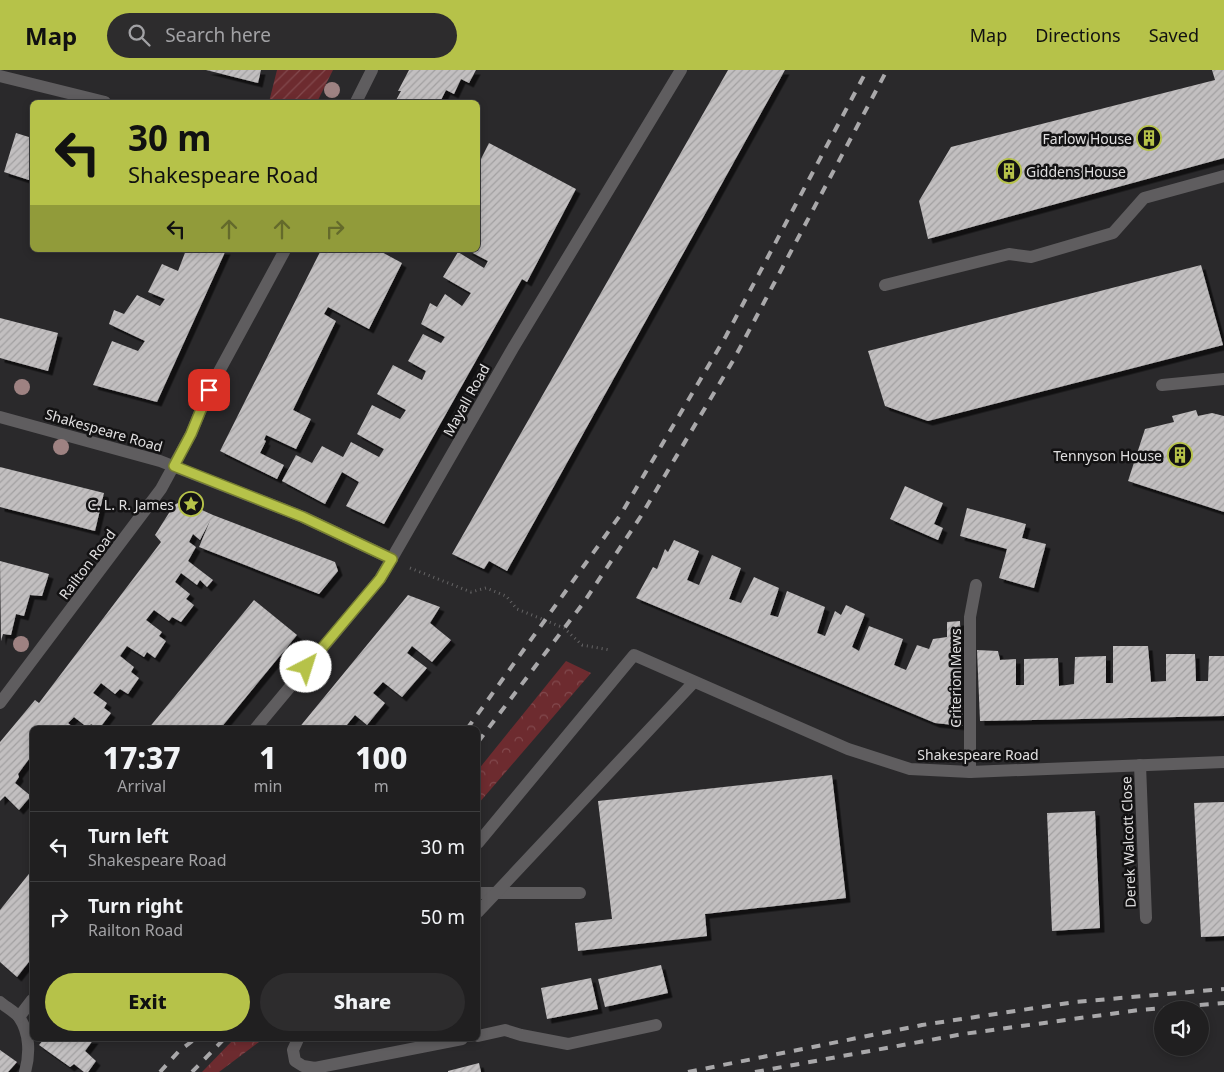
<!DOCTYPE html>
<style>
:root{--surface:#201f20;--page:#2d2c2d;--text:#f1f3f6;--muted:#a2a2a5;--line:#3d3d3e;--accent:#b6c249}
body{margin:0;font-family:"Noto Sans",sans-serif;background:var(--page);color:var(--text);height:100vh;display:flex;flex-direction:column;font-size:19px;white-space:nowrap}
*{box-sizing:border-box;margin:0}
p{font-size:16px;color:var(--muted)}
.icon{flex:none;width:28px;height:28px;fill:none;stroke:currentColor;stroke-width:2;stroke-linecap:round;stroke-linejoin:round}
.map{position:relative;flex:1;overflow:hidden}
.side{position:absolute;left:30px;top:656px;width:450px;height:315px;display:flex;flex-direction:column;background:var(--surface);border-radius:8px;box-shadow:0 2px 8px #0003,0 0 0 1px var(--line)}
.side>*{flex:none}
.hud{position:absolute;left:30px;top:30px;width:450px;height:152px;border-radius:8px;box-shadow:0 2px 8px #0003,0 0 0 1px var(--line);background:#b6c249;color:#111;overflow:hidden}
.fabs{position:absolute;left:1154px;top:931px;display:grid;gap:10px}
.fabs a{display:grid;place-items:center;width:55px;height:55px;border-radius:50%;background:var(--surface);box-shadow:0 2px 8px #0003,0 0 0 1px var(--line);font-size:25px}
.pin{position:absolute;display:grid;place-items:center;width:42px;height:42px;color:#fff;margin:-21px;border-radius:10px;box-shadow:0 2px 8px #0006}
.me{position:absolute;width:55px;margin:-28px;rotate:40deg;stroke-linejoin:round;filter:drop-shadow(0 0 4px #0008)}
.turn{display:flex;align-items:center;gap:18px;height:105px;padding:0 15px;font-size:22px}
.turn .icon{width:65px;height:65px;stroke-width:2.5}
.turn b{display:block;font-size:35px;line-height:42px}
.lanes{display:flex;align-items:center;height:48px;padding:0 15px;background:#0003;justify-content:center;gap:25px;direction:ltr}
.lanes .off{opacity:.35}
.eta{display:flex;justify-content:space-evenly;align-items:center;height:85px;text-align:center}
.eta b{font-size:30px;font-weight:800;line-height:35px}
.cta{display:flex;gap:10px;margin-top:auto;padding:10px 15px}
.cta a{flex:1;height:58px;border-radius:30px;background:var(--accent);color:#111;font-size:20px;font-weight:800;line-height:58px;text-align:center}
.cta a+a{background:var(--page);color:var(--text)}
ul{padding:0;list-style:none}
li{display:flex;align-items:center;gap:15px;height:70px;padding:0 15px;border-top:1px solid var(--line)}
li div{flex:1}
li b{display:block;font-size:19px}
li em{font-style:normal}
header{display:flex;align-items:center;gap:30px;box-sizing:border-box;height:70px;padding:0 25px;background:var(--accent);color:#111}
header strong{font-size:24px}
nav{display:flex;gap:28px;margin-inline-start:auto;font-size:18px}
.search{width:350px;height:45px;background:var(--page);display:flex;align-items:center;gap:12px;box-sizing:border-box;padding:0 18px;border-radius:28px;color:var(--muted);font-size:19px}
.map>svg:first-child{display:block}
.forest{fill:url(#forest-crowns)}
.garden{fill:url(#garden-furrows)}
.building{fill:url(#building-hatch);filter:url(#shadow)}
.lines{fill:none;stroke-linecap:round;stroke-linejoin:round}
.path{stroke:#656465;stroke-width:3;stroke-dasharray:1 4;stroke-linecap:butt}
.minor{stroke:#5f5d5f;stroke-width:12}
.rail{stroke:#a9a8aa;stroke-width:4;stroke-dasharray:9 9;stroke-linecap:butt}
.tree{fill:#9e8282}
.route-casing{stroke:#767e2f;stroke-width:12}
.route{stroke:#b6c249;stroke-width:9}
.labels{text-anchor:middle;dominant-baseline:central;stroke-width:5;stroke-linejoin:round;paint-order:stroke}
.poi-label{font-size:14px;fill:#e0dfe0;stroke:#131213;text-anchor:end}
.street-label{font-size:14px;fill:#e0dfe0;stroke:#131213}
</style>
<header>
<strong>Map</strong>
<div class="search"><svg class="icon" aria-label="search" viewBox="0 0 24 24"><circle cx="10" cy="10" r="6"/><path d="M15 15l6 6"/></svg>Search here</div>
<nav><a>Map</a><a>Directions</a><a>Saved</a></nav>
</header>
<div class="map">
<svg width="1224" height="1002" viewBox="0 0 1224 1002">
<defs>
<pattern id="forest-crowns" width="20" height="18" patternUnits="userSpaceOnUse" patternTransform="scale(1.25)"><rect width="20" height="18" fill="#6d2b2f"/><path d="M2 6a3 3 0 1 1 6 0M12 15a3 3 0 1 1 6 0" fill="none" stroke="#82494d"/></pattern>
<pattern id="garden-furrows" width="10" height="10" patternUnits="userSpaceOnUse" patternTransform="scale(1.25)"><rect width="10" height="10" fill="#6d2b2f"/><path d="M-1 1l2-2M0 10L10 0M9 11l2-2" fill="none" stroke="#82494d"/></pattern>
<pattern id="building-hatch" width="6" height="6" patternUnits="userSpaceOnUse" patternTransform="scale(1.25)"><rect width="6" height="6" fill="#c2bfc0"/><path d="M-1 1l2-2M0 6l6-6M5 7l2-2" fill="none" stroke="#a2a0a1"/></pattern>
<filter id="shadow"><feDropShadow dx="4.5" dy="4.5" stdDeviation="0" flood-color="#0009"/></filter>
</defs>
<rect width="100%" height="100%" fill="#2a292b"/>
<g class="forest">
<polygon points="566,591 591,603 478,734 478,700"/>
<polygon points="234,969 263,969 219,1002 202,1002"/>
</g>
<polygon class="garden" points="277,0 333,0 317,32 269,32"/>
<g class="building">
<polygon points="206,0 261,0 258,13"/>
<polygon points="409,0 476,0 469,13 461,9 454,24 446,20 440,32 395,32 401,21 398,21"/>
<polygon points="728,0 785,0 507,501 489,491 484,499 452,484"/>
<polygon points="1212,0 1224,0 1224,88 928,169 919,131 951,77 1215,10"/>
<polygon points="16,63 32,68 32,111 4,102"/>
<polygon points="489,73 576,119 527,212 522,209 384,454 346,436 359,412 342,402 325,434 282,411 296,385 312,393 322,376 343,387 351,372 379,387 384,379 357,364 372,335 400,349 406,340 377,324 393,295 422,310 426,301 408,291 423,264 441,273 445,267 421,254 430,233 437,237 445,224 462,236 471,223 443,207 458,182 484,198 488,191 467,180 478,180 478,95"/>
<polygon points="186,180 226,180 157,332 93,315 112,271 138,281 145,271 109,254 114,240 124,244 137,225 160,236 165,229 148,222 162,194 178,201"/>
<polygon points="321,180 378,180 402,193 369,259 328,237 324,244 336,251 293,340 311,349 296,379 266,365 264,370 266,371 260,383 284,395 277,409 220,381"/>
<polygon points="1201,195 1223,275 928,351 885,336 868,281"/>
<polygon points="0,248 58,263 48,301 0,288"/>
<polygon points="1196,340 1198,346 1212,343 1224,346 1224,442 1128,411 1145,359 1174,352 1172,346"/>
<polygon points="0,397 104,423 95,461 0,437"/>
<polygon points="905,416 943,433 934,454 943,458 938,470 890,449"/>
<polygon points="182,431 213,445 335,492 338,501 319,524 199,477 210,451 200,470 193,464 189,472 196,477 188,491 213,510 207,517 200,510 197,515 181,503 175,512 190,524 186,529 194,535 181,552 172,547 169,551 154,540 146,550 162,562 159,566 166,571 155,588 147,582 144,587 127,576 120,586 134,597 131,602 139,608 128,624 120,619 115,624 101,613 93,623 107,633 104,638 111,643 99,659 91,654 88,658 74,647 68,653 75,659 32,659 32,685 18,704 19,707 15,713 31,726 19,740 5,726 0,731 0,672 35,630 39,633 161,472 155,465 174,435"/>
<polygon points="967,438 1026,454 1022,468 1046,474 1034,518 999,508 1007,479 960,466"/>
<polygon points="674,470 699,481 687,510 699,515 712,485 741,498 729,529 741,533 754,507 779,518 770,545 778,547 787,521 825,537 817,563 825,566 835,541 841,545 846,535 865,544 852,577 859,581 869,556 903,569 894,595 906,600 917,575 929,579 933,569 947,567 947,552 960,551 963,656 935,653 636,528 653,497 657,499 665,479 668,482"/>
<polygon points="0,491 49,504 42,526 30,525 24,546 16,544 11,565 3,564 1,571"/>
<polygon points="408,525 440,537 430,553 451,570 432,592 412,576 407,583 427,598 402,627 383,612 373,623 385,633 367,655 355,645 346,656 350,659 298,659"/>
<polygon points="254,530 297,565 220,659 148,659"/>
<polygon points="1113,576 1148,576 1151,612 1166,611 1166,584 1195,584 1196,611 1208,611 1209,586 1224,586 1224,646 980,651 977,580 998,581 1000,590 1016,589 1016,615 1024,615 1024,589 1058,588 1059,616 1074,614 1075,587 1106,586 1106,613 1113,613"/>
<polygon points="832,705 846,828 705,844 707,866 578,881 575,853 612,849 598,731"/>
<polygon points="1224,732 1224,866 1201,867 1194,733"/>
<polygon points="1095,741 1100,858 1052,861 1047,743"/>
<polygon points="32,800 32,888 17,907 0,892 0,840"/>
<polygon points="661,895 668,923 605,937 598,909"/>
<polygon points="591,908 598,939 547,949 541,918"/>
<polygon points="44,969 94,969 85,981 96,991 88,1002 84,1002 74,994 70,997 39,975"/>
<polygon points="0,980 17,992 8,1002 0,1002"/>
<polygon points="479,993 481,1002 448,1002 448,1001"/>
</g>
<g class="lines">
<polyline class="path" points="410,498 471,522 486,518 506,526 517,539 564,558 582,575 610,580"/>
<g class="minor">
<polyline points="0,6 105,32"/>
<polyline points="356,32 372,0"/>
<polyline points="885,215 1009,184 1031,187 1113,163 1144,128 1224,106"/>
<polyline points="1162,315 1224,309"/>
<polyline points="0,347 160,391 303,447 392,489"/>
<polyline points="0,633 161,419 191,364 209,320 285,180"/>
<polyline points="255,659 380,509 513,278 681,0"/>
<polyline points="1140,695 1146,848"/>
<polyline points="970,702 970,547 976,515"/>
<polyline points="478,773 634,585 848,679 910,699 970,702 1224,692"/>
<polyline points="478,823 580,823"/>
<polyline points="478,842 694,612"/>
<path d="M0,932C6,937 15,942 19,947C30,963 30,984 25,1002"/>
<polyline points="19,947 32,930"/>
<polyline points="478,966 505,960 521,965 568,974 656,955"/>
<polyline points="298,969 293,980 295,991 303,996 315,998 462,969"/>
</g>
<g class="rail">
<polyline points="467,659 621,444 726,266 867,0"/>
<polyline points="478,672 584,532 641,446 734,289 887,0"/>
<polyline points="160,1002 179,981 195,969"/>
<polyline points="192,1002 224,969"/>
<polyline points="688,1002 922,955 1075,932 1224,919"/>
<polyline points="755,1002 963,964 1139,940 1224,933"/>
</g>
</g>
<g class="tree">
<circle cx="332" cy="20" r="8"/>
<circle cx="22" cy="317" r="8"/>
<circle cx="61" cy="377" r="8"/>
<circle cx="21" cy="574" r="8"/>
</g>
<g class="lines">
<defs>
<polyline id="route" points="209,320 191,364 174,396 303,447 392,489 380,509 306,597"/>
</defs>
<use href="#route" class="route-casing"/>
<use href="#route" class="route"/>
</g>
<defs>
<symbol id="building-ring" viewBox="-11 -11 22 22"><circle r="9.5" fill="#131213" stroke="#b6c249" stroke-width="1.5"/><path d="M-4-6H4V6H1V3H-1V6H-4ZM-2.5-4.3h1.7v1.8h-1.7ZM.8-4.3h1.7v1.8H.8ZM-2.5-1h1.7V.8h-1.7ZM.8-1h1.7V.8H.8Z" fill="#b6c249"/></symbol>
<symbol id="sight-ring" viewBox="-11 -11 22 22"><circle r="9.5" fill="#131213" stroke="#b6c249" stroke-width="1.5"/><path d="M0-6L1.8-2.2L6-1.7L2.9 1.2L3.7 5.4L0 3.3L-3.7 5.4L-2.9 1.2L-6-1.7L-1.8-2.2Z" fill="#b6c249"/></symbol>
</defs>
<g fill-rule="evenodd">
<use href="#building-ring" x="1135" y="54" width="28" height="28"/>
<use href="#building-ring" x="995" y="87" width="28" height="28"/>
<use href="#building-ring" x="1166" y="371" width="28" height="28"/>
<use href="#sight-ring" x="177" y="420" width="28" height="28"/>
</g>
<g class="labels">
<g class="poi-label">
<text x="1132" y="68">Farlow House</text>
<text x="1026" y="101" text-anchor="start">Giddens House</text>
<text x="1162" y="385">Tennyson House</text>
<text x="174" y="434">C. L. R. James</text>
</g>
<g class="street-label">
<text transform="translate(466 330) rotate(-61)">Mayall Road</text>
<text transform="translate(104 360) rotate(16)">Shakespeare Road</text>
<text transform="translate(87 494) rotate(-53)">Railton Road</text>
<text transform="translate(955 608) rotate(-90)">Criterion Mews</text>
<text x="978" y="684">Shakespeare Road</text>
<text transform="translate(1128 772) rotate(-92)">Derek Walcott Close</text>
</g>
</g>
</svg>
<div class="fabs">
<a><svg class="icon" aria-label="sound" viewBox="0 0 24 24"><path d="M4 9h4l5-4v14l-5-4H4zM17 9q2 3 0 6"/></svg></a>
</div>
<div class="pin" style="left:209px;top:320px;background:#d93025"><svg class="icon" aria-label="arrive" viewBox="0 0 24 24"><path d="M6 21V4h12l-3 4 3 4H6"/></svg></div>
<svg class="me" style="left:306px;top:597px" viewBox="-20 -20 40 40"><circle r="19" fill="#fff"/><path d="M0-13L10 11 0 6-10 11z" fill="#b6c249"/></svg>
<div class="hud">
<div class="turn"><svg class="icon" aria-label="left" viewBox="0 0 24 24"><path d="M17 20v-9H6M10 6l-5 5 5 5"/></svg><div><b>30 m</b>Shakespeare Road</div></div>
<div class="lanes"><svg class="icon" aria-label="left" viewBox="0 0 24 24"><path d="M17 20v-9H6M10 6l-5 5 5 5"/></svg><svg class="icon off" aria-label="ahead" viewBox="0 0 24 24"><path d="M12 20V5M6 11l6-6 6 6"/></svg><svg class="icon off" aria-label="ahead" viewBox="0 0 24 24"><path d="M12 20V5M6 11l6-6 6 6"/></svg><svg class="icon off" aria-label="right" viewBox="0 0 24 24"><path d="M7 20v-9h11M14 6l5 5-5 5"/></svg></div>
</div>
<section class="side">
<div class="eta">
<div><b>17:37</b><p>Arrival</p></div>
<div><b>1</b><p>min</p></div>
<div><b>100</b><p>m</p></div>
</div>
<ul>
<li><svg class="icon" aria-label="left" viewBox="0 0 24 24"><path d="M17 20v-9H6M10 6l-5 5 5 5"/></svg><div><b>Turn left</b><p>Shakespeare Road</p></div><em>30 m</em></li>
<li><svg class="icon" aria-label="right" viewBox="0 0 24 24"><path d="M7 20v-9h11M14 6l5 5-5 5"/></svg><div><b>Turn right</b><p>Railton Road</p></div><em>50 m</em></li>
</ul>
<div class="cta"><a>Exit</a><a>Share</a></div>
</section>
</div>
